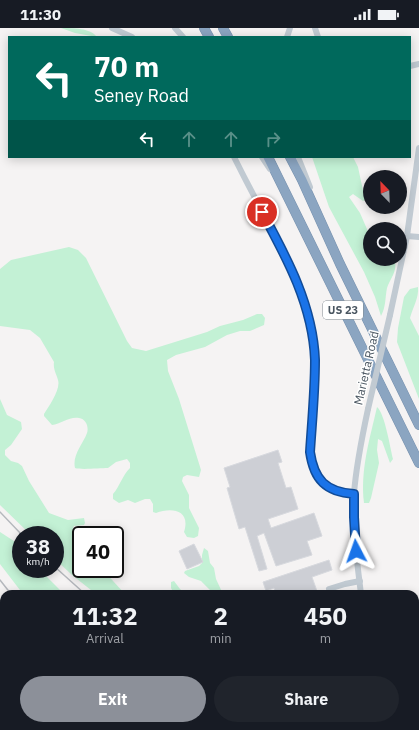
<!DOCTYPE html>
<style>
:root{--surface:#171b24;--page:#20242c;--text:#f1f3f6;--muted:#9ea1a6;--accent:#8c9099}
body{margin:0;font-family:"IBM Plex Sans",sans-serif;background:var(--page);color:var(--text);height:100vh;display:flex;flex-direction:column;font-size:15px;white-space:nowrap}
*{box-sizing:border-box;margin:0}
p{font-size:13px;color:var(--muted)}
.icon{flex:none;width:22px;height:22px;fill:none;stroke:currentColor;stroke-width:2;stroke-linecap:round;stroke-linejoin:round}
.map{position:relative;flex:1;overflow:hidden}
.details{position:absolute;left:0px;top:562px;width:419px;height:140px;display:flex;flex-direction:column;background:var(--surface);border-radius:12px 12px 0 0;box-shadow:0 2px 10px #0003}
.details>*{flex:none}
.hud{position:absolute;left:8px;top:8px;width:403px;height:122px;border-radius:0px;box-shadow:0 2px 10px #0003;background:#00695c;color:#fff;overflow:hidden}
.needle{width:26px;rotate:337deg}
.fabs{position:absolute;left:363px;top:142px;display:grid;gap:8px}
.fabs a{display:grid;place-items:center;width:44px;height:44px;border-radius:50%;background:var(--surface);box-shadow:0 2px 10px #0003;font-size:20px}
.speed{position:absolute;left:12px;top:498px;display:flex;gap:8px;font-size:20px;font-weight:700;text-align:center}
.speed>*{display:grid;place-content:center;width:52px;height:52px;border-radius:50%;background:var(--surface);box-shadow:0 2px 10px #0003;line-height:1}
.speed small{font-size:10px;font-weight:400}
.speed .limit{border:2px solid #111;border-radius:6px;background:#fff;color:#111}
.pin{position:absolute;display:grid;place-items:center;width:34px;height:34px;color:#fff;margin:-17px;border:2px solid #fff;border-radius:50%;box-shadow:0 1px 4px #0007}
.me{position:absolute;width:44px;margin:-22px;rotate:356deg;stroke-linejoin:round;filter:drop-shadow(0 0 3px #0008)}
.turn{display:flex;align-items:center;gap:14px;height:84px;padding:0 20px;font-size:18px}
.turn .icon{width:52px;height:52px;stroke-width:2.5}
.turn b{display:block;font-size:28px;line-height:34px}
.lanes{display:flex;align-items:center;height:38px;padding:0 20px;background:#0003;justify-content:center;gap:20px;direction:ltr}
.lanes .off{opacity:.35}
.eta{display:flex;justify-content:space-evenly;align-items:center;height:68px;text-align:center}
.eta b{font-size:24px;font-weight:700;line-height:28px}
.button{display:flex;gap:8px;margin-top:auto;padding:8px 20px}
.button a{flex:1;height:46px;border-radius:24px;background:var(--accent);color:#fff;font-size:16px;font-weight:700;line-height:46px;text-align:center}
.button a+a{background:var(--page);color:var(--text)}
.status{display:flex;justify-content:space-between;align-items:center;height:28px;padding:0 20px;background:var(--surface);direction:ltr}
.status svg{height:11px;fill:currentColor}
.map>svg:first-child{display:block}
.green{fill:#c3f1d5}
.building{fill:#cdcfd5;stroke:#d7d9de}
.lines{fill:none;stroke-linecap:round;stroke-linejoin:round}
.highway-casing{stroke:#7690ad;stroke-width:10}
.minor{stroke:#c1cad2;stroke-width:6}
.highway{stroke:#8ba5c1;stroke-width:9}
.rail{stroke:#b5b8bd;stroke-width:1.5}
.minor-bridge{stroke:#c1cad2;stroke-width:6}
.route-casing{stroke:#114b97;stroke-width:10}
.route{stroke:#1a73e8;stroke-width:7}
.labels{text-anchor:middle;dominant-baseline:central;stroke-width:3;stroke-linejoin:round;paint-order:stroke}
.shield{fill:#fff;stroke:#808990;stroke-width:1}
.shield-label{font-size:11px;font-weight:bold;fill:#4a5661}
.street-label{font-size:12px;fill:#4a5661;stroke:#fff}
</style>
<div class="status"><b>11:30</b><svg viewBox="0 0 49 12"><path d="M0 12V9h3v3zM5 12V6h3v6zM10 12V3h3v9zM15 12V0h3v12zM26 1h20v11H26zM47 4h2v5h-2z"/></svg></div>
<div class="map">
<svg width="419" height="702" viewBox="0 0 419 702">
<rect width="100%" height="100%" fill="#f5f3f3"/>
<g class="green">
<path d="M61,0C74,0 90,0 97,9L75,5Z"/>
<path d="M312,129H353L358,139L365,172L363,173L353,166L349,169L360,185L370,208V231H391L395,234C397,244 390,251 387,260C385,270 386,279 381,288L375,269L364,244L329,179Z"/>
<path d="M69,219L78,222L86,230L127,313L132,320L146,323L207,304L220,298L243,292L257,286H262L265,290L264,297L250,303H240L227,307L205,319L176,327L167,332L168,343L179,371L201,442L199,449L187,447L183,449L182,453L189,467V480L199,500L198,508L194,510L187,509L184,504C191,482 172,479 156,485L153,484V476L150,471H145L135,475L128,472L119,475L113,471V466C120,458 122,448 130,440V435L127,431L116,434L108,440C100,440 81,442 75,440C72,427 83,416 87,405C89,399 86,391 79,390C70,388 61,396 52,397L44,388V386C49,378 61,361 58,352C56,345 53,341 54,334L40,310L30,302L0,298V241L11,232Z"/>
<path d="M418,259C419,270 413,279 410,290L419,308V371L397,314L398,300L404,269L410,261Z"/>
<polygon points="0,371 7,387 21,394 22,401 11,417 5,422 5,427 11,433 18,435 22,438 29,453 49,485 68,492 84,490 85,495 84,497 74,498 73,500 73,503 79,507 81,510 81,541 102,541 125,566 96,566 72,547 55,531 55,507 31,507 0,477"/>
<path d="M377,379C385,386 390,419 393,431L390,435L382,413L378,411L377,422L379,435L371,470L369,475H364C360,442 370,410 377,379Z"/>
<polygon points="0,504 17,515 21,519 21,541 39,541 64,566 23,566 0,536"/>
<polygon points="204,520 208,523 210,535 214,540 216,551 223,566 214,566 201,553 189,549 184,545 185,543 199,538 202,535 202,527"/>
<polygon points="174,553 180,561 186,566 174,566 171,560 171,554"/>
<polygon points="0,584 4,587 4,698 88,698 96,702 0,702"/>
<polygon points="128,698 262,698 270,702 131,702"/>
<polygon points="286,698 333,698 341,702 295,702"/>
</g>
<g class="building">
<polygon points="278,422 282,434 278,435 286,460 291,459 298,481 268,491 271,500 314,485 322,508 307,513 312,527 276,538 264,505 257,508 267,541 259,543 245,499 239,501 227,460 230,459 224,440"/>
<polygon points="194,516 203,534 187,541 179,523"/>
<polygon points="329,532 332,542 312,549 318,566 276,566 274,560 266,563 263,554"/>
</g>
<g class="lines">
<defs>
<g id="highway">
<polyline points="204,0 209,9"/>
<polyline points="223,0 228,9"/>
<polyline points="268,129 419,435"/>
<polyline points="290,129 302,152 340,236 419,397"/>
</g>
</defs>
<use href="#highway" class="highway-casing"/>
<g class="minor">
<polyline points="112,0 132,9"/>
<polyline points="175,0 183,9"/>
<polyline points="315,0 318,9"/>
<polyline points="287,9 290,0"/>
<polyline points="410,38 419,36"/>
<path d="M234,129C245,151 257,174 269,196C288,232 306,267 312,307C314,323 315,339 314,355C314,379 305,422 315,443C323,460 337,465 354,466"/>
<polyline points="262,129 270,141"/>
<polyline points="298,129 310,159"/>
<polyline points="407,208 419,209"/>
<polyline points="390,287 407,208 419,120"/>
<polyline points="331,566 329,561 345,556 360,553"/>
<path d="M361,566C357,533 352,499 354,466C356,437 362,409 368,381"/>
<polyline points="362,702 362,698"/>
</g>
<use href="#highway" class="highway"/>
<g class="rail">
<polyline points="0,484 22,507"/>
<polyline points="55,539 85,566"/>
<polyline points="0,552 11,566"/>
<polyline points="117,698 120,702"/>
<polyline points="277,698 285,702"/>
</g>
<polyline class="minor-bridge" points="368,381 390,287"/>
</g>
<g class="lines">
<defs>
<path id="route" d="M262,184C287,230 313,278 315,332C315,363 312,393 310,424C314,452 326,464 354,466V489L356,523"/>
</defs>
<use href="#route" class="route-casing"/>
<use href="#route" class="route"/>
</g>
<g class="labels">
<rect class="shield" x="323" y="273" width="40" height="18" rx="3"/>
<g class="shield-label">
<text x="343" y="282">US 23</text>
</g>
<g class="street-label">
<text transform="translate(366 340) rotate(-77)">Marietta Road</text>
</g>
</g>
</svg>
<div class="fabs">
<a><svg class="needle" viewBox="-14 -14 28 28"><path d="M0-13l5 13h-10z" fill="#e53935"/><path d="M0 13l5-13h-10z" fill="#9ea1a6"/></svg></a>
<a><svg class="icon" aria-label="search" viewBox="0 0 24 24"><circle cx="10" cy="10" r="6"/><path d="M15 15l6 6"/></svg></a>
</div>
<div class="speed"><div>38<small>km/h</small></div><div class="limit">40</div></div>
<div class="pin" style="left:262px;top:184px;background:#d93025"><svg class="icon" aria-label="arrive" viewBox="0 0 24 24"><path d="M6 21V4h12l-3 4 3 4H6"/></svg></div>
<svg class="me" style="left:356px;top:523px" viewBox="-20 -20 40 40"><path d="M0-17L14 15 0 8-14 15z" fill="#1a73e8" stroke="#fff" stroke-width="4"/></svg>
<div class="hud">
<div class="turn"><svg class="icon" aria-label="left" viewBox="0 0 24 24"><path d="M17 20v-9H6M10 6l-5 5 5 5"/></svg><div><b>70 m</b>Seney Road</div></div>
<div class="lanes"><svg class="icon" aria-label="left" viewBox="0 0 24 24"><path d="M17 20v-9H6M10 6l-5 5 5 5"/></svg><svg class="icon off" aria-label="ahead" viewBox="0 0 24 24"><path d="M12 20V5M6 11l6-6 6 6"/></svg><svg class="icon off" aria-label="ahead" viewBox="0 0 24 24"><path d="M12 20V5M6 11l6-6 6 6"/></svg><svg class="icon off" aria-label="right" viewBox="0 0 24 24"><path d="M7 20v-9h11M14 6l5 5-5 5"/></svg></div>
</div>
<section class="details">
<div class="eta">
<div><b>11:32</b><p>Arrival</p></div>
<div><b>2</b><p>min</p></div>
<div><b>450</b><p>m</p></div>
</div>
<div class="button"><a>Exit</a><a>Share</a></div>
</section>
</div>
